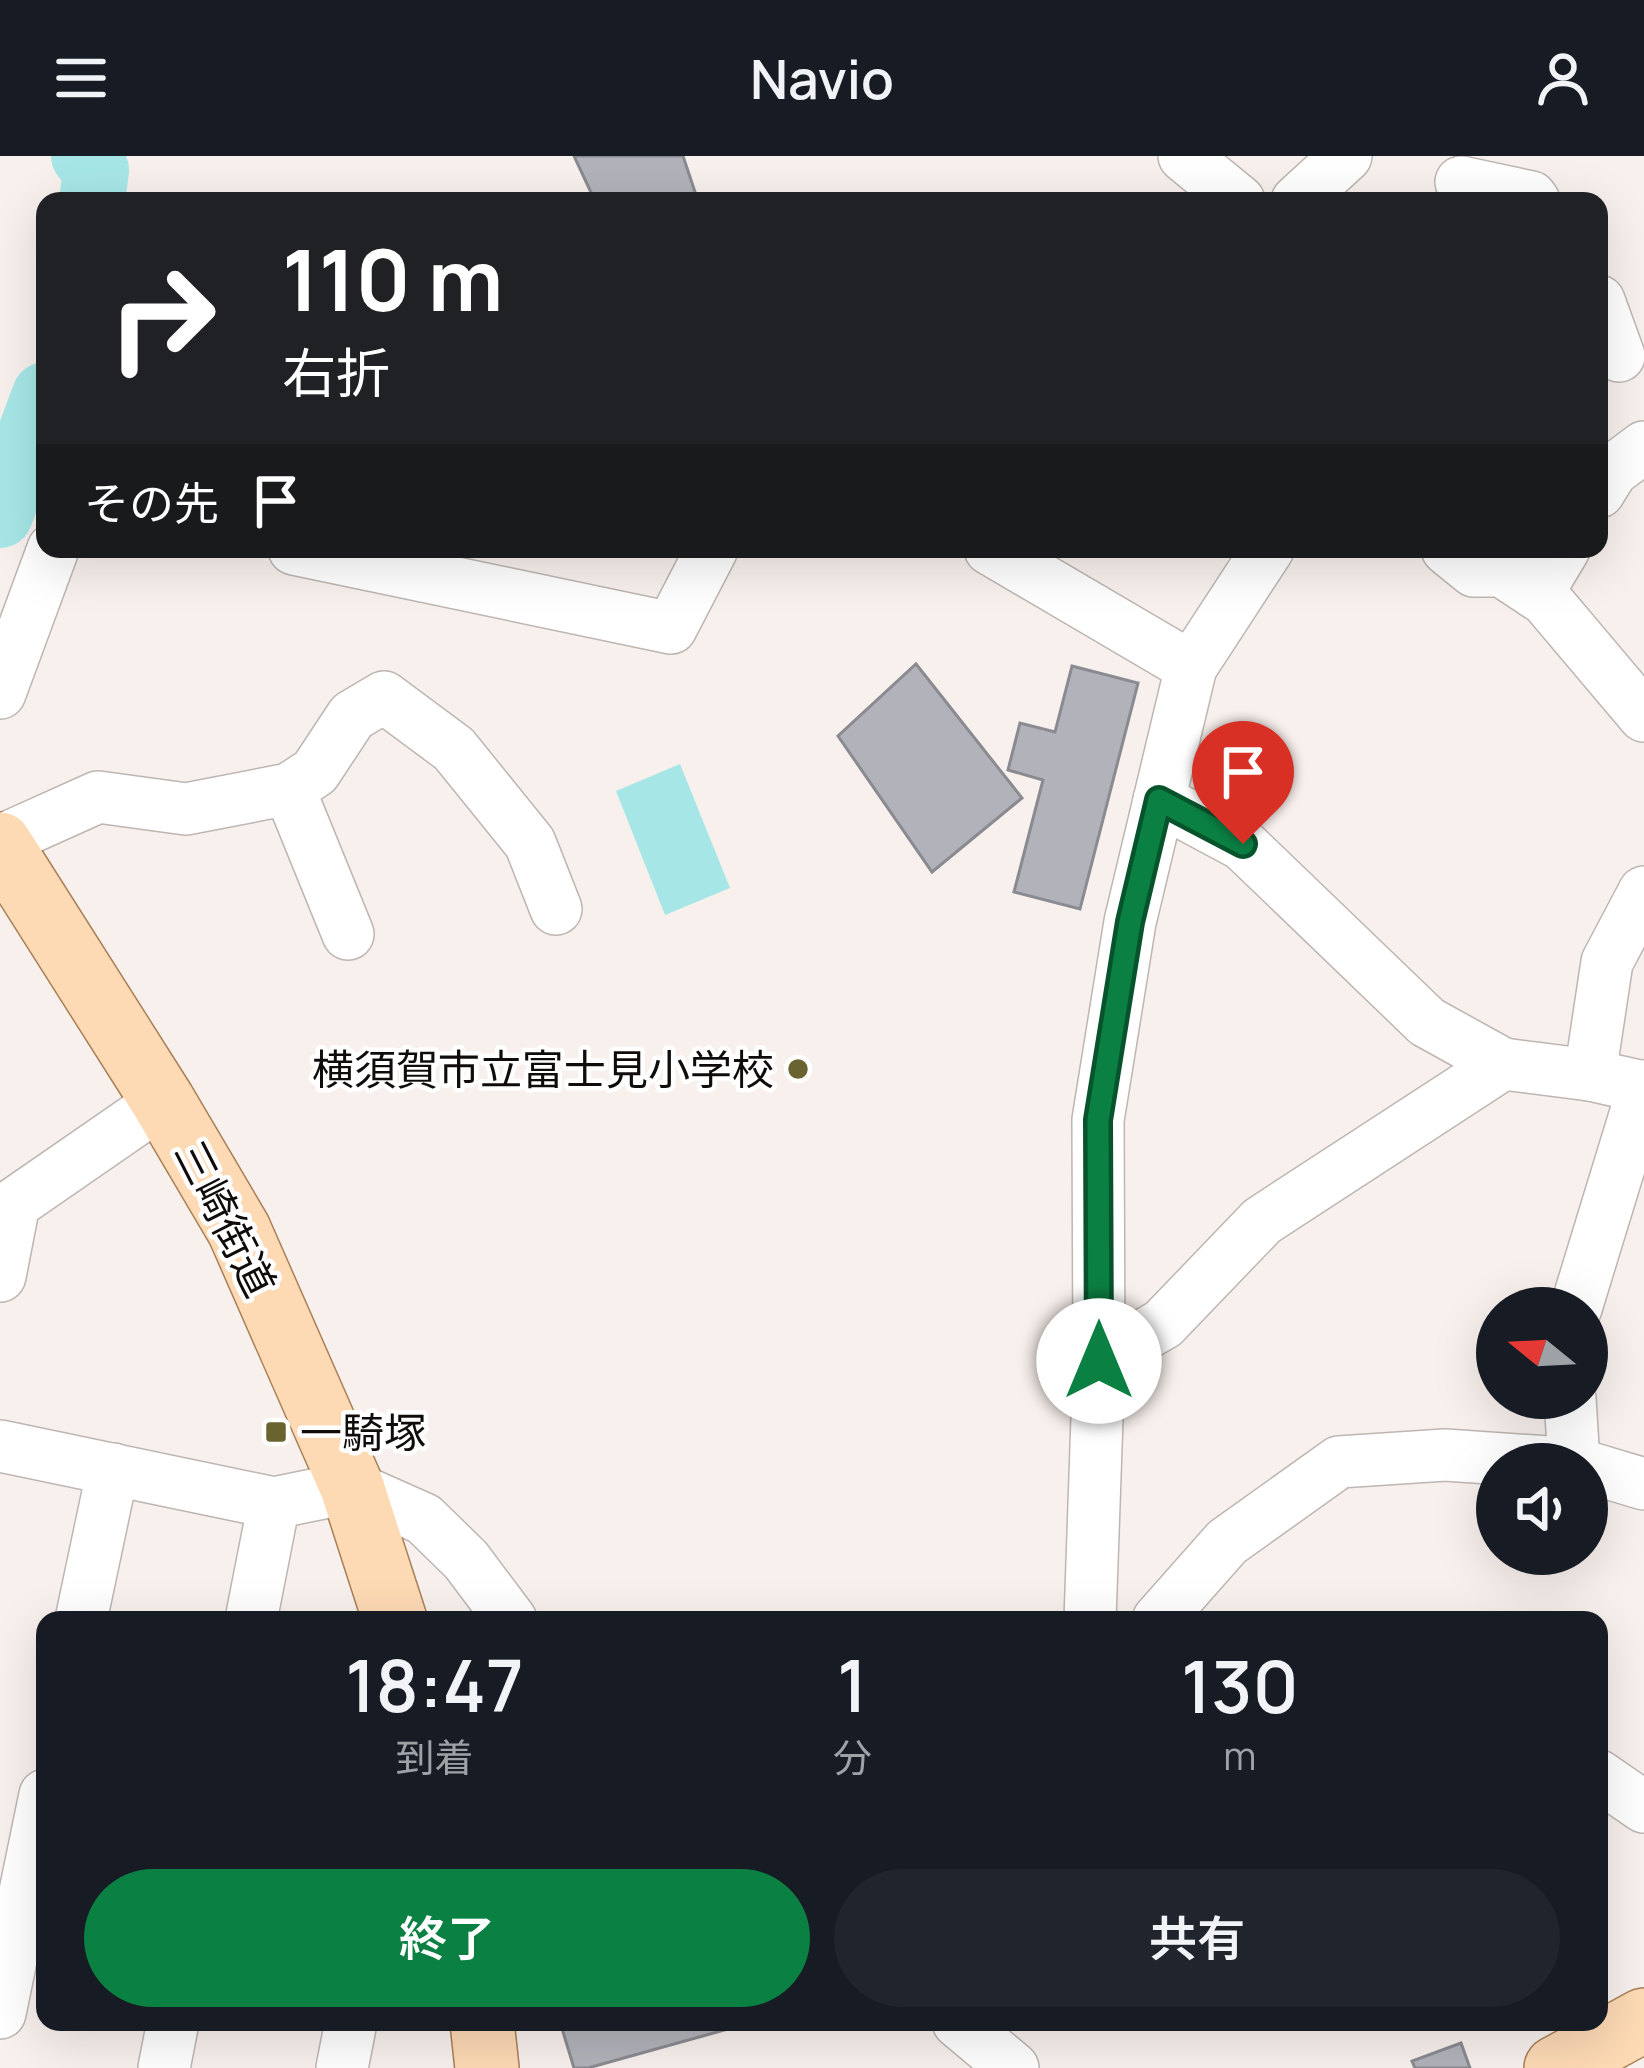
<!DOCTYPE html>
<html lang="ja">
<meta charset="utf-8">
<style>
:root{--surface:#171b24;--page:#20242c;--text:#f1f3f6;--muted:#9ea1a6;--accent:#0b8043}
body{margin:0;font-family:Manrope,"Noto Sans JP",sans-serif;background:var(--page);color:var(--text);height:100vh;display:flex;flex-direction:column;font-size:45px;white-space:nowrap}
*{box-sizing:border-box;margin:0}
p{font-size:39px;color:var(--muted)}
.icon{flex:none;width:66px;height:66px;fill:none;stroke:currentColor;stroke-width:2;stroke-linecap:round;stroke-linejoin:round}
.map{position:relative;flex:1;overflow:hidden}
.panel{position:absolute;left:36px;top:1455px;width:1572px;height:420px;display:flex;flex-direction:column;background:var(--surface);border-radius:24px;box-shadow:0 12px 48px #0002}
.panel>*{flex:none}
.top-card{position:absolute;left:36px;top:36px;width:1572px;height:366px;border-radius:24px;box-shadow:0 12px 48px #0002;background:#202124;color:#fff;overflow:hidden}
.needle{width:78px;rotate:288deg}
.buttons{position:absolute;left:1476px;top:1131px;display:grid;gap:24px}
.buttons a{display:grid;place-items:center;width:132px;height:132px;border-radius:50%;background:var(--surface);box-shadow:0 12px 48px #0002;font-size:60px}
.pin{position:absolute;display:grid;place-items:center;width:102px;height:102px;color:#fff;margin:-123px -51px;border-radius:50% 50% 50% 0;rotate:-45deg;box-shadow:0 0 12px #0007}
.pin .icon{rotate:45deg}
.me{position:absolute;width:132px;margin:-66px;rotate:0deg;stroke-linejoin:round;filter:drop-shadow(0 0 9px #0008)}
.turn{display:flex;align-items:center;gap:42px;height:252px;padding:0 48px;font-size:54px}
.turn .icon{width:156px;height:156px;stroke-width:2.5}
.turn b{display:block;font-size:84px;line-height:102px}
.then{display:flex;align-items:center;height:114px;padding:0 48px;background:#0003;gap:24px;font-size:45px}
.eta{display:flex;justify-content:space-evenly;align-items:center;height:204px;text-align:center}
.eta b{font-size:72px;font-weight:600;line-height:84px}
.action{display:flex;gap:24px;margin-top:auto;padding:24px 48px}
.action a{flex:1;height:138px;border-radius:72px;background:var(--accent);color:#fff;font-size:48px;font-weight:600;line-height:138px;text-align:center}
.action a+a{background:var(--page);color:var(--text)}
header{display:flex;justify-content:space-between;align-items:center;height:156px;padding:0 48px;background:var(--surface);font-size:54px;font-weight:600}
.map>svg:first-child{display:block}
.water{fill:#a7e6e7}
.lines{fill:none;stroke-linecap:round;stroke-linejoin:round}
.river{stroke:#a7e6e7;stroke-width:66}
.building{fill:#b2b2ba;stroke:#8a8a91;stroke-width:3}
.minor-casing{stroke:#bdb6b2;stroke-width:54}
.major-casing{stroke:#a88058;stroke-width:66}
.minor{stroke:#fff;stroke-width:51}
.major{stroke:#fdd9b4;stroke-width:63}
.route-casing{stroke:#07532c;stroke-width:30}
.route{stroke:#0b8043;stroke-width:21}
.poi-dot{fill:#69632f;stroke:#fff;stroke-width:4.5}
.labels{text-anchor:middle;dominant-baseline:central;stroke-width:9;stroke-linejoin:round;paint-order:stroke}
.poi-label{font-size:42px;fill:#0f0c0b;stroke:#fff;text-anchor:end}
.street-label{font-size:42px;fill:#0f0c0b;stroke:#fff}
</style>
<header><svg class="icon" aria-label="menu" viewBox="0 0 24 24"><path d="M4 6h16M4 12h16M4 18h16"/></svg>Navio<svg class="icon" aria-label="person" viewBox="0 0 24 24"><circle cx="12" cy="8" r="4"/><path d="M4 21q1-7 8-7t8 7"/></svg></header>
<div class="map">
<svg width="1644" height="1912" viewBox="0 0 1644 1912">
<rect width="100%" height="100%" fill="#f8f0ec"/>
<polygon class="water" points="680,608 730,732 665,759 616,635"/>
<g class="lines">
<g class="river">
<polyline points="84,0 96,14 92,45"/>
<polyline points="0,359 45,239"/>
</g>
</g>
<g class="building">
<polygon points="574,0 683,0 698,45 595,45"/>
<polygon points="916,508 1022,642 932,716 838,580"/>
<polygon points="1072,510 1138,527 1080,753 1014,736 1043,624 1008,614 1020,567 1055,576"/>
<polygon points="560,1866 753,1866 588,1912 574,1912"/>
<polygon points="1461,1887 1470,1912 1415,1912 1412,1905"/>
</g>
<g class="lines">
<defs>
<g id="minor">
<polyline points="1184,0 1239,45"/>
<polyline points="1461,26 1531,41 1534,45"/>
<polyline points="1297,45 1346,0"/>
<polyline points="1599,145 1619,200"/>
<polyline points="1599,336 1612,315 1644,291"/>
<polyline points="294,393 671,472 712,393"/>
<polyline points="990,393 1191,511 1130,766 1098,964 1099,1205 1090,1464"/>
<polyline points="1447,393 1474,415 1502,415 1546,444 1644,560"/>
<polyline points="1537,438 1564,393"/>
<polyline points="1191,511 1268,393"/>
<polyline points="0,537 53,393"/>
<polyline points="289,633 348,778"/>
<polyline points="1159,644 1243,689 1427,866 1503,908"/>
<polyline points="0,685 98,641 186,653 289,633 315,616 352,560 384,541 454,593 530,687 556,753"/>
<polyline points="1590,919 1607,806 1644,736"/>
<polyline points="0,1120 14,1048 163,945"/>
<polyline points="1576,1152 1644,930"/>
<polyline points="1099,1205 1163,1168 1262,1065 1503,908 1590,919 1643,931"/>
<polyline points="1570,1242 1574,1307"/>
<polyline points="0,1290 274,1347 352,1331 424,1363 466,1404 511,1464"/>
<polyline points="1587,1311 1644,1328"/>
<polyline points="81,1464 113,1313"/>
<polyline points="251,1464 274,1347"/>
<polyline points="1158,1464 1227,1386 1339,1306 1445,1299 1579,1308"/>
<polyline points="1599,1620 1644,1651"/>
<polyline points="0,1857 45,1639"/>
<polyline points="958,1866 1013,1912"/>
<polyline points="164,1912 173,1866"/>
<polyline points="342,1912 351,1866"/>
</g>
<g id="major">
<polyline points="0,688 163,945 239,1074 352,1331 395,1464"/>
<polyline points="482,1866 487,1912"/>
<polyline points="1556,1912 1644,1864"/>
</g>
</defs>
<use href="#minor" class="minor-casing"/>
<use href="#major" class="major-casing"/>
<use href="#minor" class="minor"/>
<use href="#major" class="major"/>
</g>
<g class="lines">
<defs>
<polyline id="route" points="1099,1205 1098,964 1130,766 1159,644 1243,688"/>
</defs>
<use href="#route" class="route-casing"/>
<use href="#route" class="route"/>
</g>
<g class="poi-dot">
<circle cx="798" cy="913" r="12"/>
<rect x="264" y="1264" width="24" height="24" rx="6"/>
</g>
<g class="labels">
<g class="poi-label">
<text x="774" y="913">横須賀市立富士見小学校</text>
<text x="300" y="1276" text-anchor="start">一騎塚</text>
</g>
<g class="street-label">
<text transform="translate(226 1062) rotate(63)">三崎街道</text>
</g>
</g>
</svg>
<div class="buttons">
<a><svg class="needle" viewBox="-14 -14 28 28"><path d="M0-13l5 13h-10z" fill="#e53935"/><path d="M0 13l5-13h-10z" fill="#9ea1a6"/></svg></a>
<a><svg class="icon" aria-label="sound" viewBox="0 0 24 24"><path d="M4 9h4l5-4v14l-5-4H4zM17 9q2 3 0 6"/></svg></a>
</div>
<div class="pin" style="left:1243px;top:688px;background:#d93025"><svg class="icon" aria-label="arrive" viewBox="0 0 24 24"><path d="M6 21V4h12l-3 4 3 4H6"/></svg></div>
<svg class="me" style="left:1099px;top:1205px" viewBox="-20 -20 40 40"><circle r="19" fill="#fff"/><path d="M0-13L10 11 0 6-10 11z" fill="#0b8043"/></svg>
<div class="top-card">
<div class="turn"><svg class="icon" aria-label="right" viewBox="0 0 24 24"><path d="M7 20v-9h11M14 6l5 5-5 5"/></svg><div><b>110 m</b>右折</div></div>
<div class="then">その先<svg class="icon" aria-label="arrive" viewBox="0 0 24 24"><path d="M6 21V4h12l-3 4 3 4H6"/></svg></div>
</div>
<section class="panel">
<div class="eta">
<div><b>18:47</b><p>到着</p></div>
<div><b>1</b><p>分</p></div>
<div><b>130</b><p>m</p></div>
</div>
<div class="action"><a>終了</a><a>共有</a></div>
</section>
</div>
